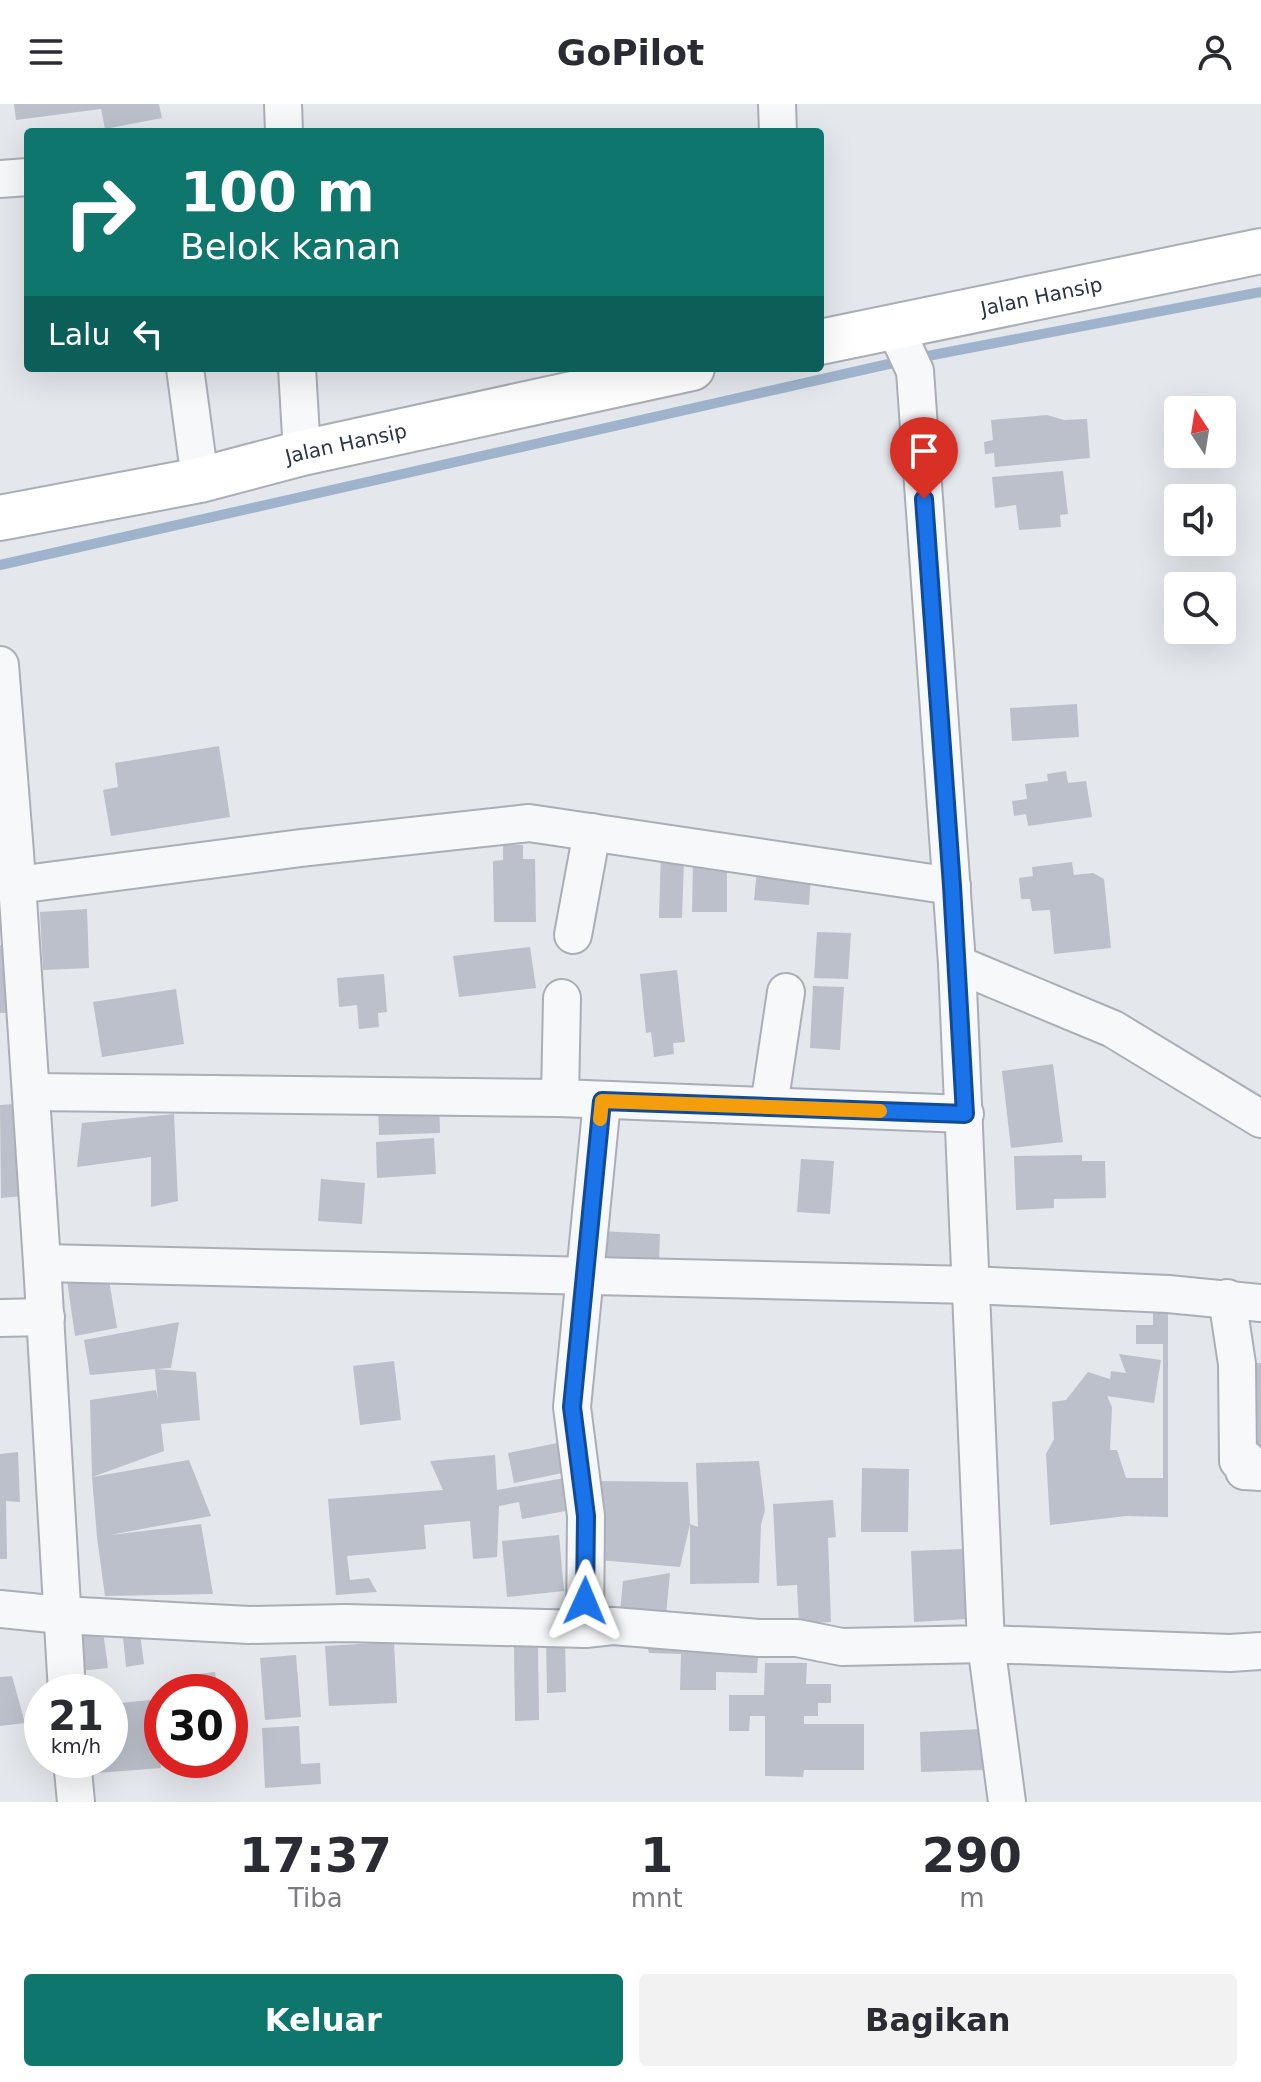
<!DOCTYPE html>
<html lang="id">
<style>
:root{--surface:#fff;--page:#f2f2f3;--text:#2b2b33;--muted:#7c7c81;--accent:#0f766e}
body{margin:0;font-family:"DejaVu Sans",sans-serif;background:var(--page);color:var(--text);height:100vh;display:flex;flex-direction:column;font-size:30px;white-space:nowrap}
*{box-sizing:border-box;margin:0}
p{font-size:26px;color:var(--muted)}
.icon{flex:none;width:44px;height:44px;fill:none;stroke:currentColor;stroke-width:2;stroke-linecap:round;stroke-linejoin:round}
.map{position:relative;height:1698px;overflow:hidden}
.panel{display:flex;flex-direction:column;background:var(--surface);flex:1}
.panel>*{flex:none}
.top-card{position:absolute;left:24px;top:24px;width:800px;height:244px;border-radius:8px;box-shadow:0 8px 32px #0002;background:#0f766e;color:#fff;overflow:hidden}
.needle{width:52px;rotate:348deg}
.buttons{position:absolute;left:1164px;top:292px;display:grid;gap:16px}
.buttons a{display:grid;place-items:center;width:72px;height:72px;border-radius:8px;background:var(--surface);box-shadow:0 8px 32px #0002;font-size:40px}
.speed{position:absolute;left:24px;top:1570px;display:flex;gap:16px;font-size:40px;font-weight:700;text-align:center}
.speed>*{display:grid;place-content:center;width:104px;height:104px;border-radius:50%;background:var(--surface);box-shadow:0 8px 32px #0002;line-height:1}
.speed small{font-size:20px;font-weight:400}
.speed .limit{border:12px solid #d22;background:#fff;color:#111}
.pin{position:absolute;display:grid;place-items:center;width:68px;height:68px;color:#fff;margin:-82px -34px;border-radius:50% 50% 50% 0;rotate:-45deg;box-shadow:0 0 8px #0007}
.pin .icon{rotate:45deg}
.me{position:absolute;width:88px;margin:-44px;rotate:1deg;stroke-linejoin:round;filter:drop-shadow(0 0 6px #0008)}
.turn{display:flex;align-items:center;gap:28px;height:168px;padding:0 24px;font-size:36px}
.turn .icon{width:104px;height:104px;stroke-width:2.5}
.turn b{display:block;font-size:56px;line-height:68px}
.then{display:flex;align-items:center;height:76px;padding:0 24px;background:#0003;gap:16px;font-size:30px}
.eta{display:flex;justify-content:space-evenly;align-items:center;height:136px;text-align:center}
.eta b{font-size:48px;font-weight:700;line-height:56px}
.cta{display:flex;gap:16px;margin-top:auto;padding:16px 24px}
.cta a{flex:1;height:92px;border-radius:8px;background:var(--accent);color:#fff;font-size:32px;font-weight:700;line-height:92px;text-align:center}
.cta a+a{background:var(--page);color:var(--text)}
header{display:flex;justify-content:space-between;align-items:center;height:104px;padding:0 24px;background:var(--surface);font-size:36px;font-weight:700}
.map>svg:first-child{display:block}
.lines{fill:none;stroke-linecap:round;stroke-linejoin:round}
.stream{stroke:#9fb4cc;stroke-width:10}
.building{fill:#bbc0ca}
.street-casing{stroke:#a9aeb7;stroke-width:40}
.secondary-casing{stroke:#a9aeb7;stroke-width:48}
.street{stroke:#f7f8fa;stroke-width:36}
.secondary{stroke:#fff;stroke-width:44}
.route-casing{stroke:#114b97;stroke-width:20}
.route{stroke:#1a73e8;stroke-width:14}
.slow{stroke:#f59e0b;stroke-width:14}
.labels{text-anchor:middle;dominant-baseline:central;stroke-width:6;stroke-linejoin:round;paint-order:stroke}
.street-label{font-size:20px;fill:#2b3445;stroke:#f4f6f9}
</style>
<header><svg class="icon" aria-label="menu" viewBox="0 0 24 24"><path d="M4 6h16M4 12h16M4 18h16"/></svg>GoPilot<svg class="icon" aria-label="person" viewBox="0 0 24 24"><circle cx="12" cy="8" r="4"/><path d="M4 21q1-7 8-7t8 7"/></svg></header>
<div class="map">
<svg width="1261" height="1698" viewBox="0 0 1261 1698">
<rect width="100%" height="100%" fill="#e4e7ec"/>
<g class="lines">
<g class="stream">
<polyline points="917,254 1261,188"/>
<polyline points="0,461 902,257"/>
</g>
</g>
<g class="building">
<polygon points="14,0 159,0 162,14 105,25 101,5 16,16"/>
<polygon points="1047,311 1064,316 1087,315 1090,354 995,363 994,349 985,350 984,338 993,336 991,316"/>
<polygon points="1063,367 1068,410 1060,411 1061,423 1019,426 1016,401 995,404 992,373"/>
<polygon points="1077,600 1079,633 1012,637 1010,604"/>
<polygon points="219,642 230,713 111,732 103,686 118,683 115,659"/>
<polygon points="1066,667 1068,679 1086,677 1092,713 1028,722 1026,710 1014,712 1012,697 1027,695 1025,680 1048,677 1047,670"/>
<polygon points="503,741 523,741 523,755 535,755 536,818 494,818 493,757 503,756"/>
<polygon points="661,746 684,756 682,814 659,814"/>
<polygon points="693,758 727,758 727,808 692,808"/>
<polygon points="1072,758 1074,771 1093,769 1104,775 1111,844 1054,850 1050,806 1032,807 1030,795 1021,795 1019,774 1033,772 1032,763"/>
<polygon points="757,766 811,770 809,801 754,796"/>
<polygon points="87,805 89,864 43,866 40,808"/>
<polygon points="817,828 851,829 848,875 814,874"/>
<polygon points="0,841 5,842 7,909 0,909"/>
<polygon points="530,843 536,884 459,893 453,852"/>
<polygon points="677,866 685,938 673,939 674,950 654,953 651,928 646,929 640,870"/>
<polygon points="384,870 387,908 378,909 379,923 359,925 357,901 339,903 337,874"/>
<polygon points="813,882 844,883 840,946 810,944"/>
<polygon points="176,885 184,940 102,953 93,898"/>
<polygon points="1053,960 1063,1038 1011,1044 1002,967"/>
<polygon points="439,997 440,1029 379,1031 378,999"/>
<polygon points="12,1000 22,1092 1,1094 0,1001"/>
<polygon points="174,1010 178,1097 151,1103 151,1053 77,1063 82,1019"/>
<polygon points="434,1034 436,1070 377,1074 376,1038"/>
<polygon points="1082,1051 1082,1057 1105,1057 1106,1094 1054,1095 1054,1104 1016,1106 1014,1052"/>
<polygon points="801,1055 834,1057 830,1110 797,1108"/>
<polygon points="321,1075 365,1079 362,1120 318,1117"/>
<polygon points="599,1127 660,1130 659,1158 597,1155"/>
<polygon points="108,1170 117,1224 75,1232 67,1176"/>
<polygon points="1168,1190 1168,1413 1126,1412 1050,1421 1046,1350 1054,1335 1052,1298 1066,1296 1088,1268 1110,1275 1111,1267 1126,1269 1119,1250 1161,1256 1154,1299 1107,1292 1112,1303 1110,1346 1117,1346 1126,1374 1163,1374 1163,1240 1136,1240 1136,1221 1153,1221 1153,1197"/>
<polygon points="179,1218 171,1264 155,1265 196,1268 200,1316 161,1320 164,1347 92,1373 189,1356 211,1412 110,1431 201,1420 213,1490 105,1492 97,1433 92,1373 90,1296 156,1286 158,1297 155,1265 90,1271 84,1236"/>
<polygon points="394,1257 401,1316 360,1321 353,1262"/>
<polygon points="1261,1259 1261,1354 1246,1355 1237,1260"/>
<polygon points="567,1337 572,1367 514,1379 508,1349"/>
<polygon points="18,1348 20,1398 6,1397 7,1455 0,1455 0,1350"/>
<polygon points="495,1351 497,1386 576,1372 582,1404 522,1415 519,1398 499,1402 497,1453 473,1455 470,1417 424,1421 426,1445 347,1452 350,1476 369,1474 377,1488 336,1491 328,1395 443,1386 430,1357"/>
<polygon points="759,1357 765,1406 761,1421 759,1479 690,1480 690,1420 698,1423 696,1359"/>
<polygon points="862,1364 909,1365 908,1428 861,1428"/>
<polygon points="596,1377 688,1378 690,1420 680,1463 587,1455"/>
<polygon points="833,1396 836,1433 828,1434 831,1518 799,1520 797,1481 777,1482 773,1400"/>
<polygon points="559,1431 564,1487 507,1493 502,1437"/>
<polygon points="964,1445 967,1515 914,1518 911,1447"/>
<polygon points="670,1469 666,1511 620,1508 623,1477"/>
<polygon points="102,1520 108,1564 78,1567 72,1525"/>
<polygon points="139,1522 144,1560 126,1563 122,1523"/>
<polygon points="643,1524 759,1534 757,1569 716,1568 716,1586 680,1586 681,1550 649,1549"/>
<polygon points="565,1535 566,1588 547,1589 546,1536"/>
<polygon points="394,1538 397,1599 329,1602 325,1542"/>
<polygon points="514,1541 538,1541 539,1616 515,1617"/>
<polygon points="296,1551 301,1613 265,1616 260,1554"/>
<polygon points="765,1559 807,1559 806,1580 831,1580 831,1599 818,1599 818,1612 804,1612 804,1620 864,1620 864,1666 804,1666 803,1673 765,1672 765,1612 750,1612 749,1627 729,1627 729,1591 764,1591"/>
<polygon points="215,1568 218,1588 194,1588 191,1571"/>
<polygon points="12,1572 25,1619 0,1622 0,1573"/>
<polygon points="151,1596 161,1664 84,1670 84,1656 110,1656 110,1600"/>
<polygon points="299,1622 301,1660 320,1659 321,1680 265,1684 262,1624"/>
<polygon points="982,1625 983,1666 921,1668 920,1628"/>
</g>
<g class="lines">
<defs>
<g id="street">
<polyline points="283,0 284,28"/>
<polyline points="777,0 778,28"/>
<polyline points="0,75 28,73"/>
<polyline points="185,264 200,376"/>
<polyline points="297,264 302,349"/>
<polyline points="0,561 15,749 42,1159 67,1588"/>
<polyline points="17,781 301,744 529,719 952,782"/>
<polyline points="573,831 592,728"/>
<polyline points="957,860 1113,925 1261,1015"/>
<polyline points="31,988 560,994 965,1010"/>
<polyline points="560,994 562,894"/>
<polyline points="769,1002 786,888"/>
<polyline points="42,1159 971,1181 1168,1190 1261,1199"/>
<polyline points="1227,1194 1237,1260 1238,1357 1246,1355 1244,1367 1261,1368"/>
<polyline points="0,1214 46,1213"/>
<polyline points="0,1505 61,1511 249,1521 345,1519 585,1525 613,1522 759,1534 797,1534 842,1543 986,1540 957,860 915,267 902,239 898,222"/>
<polyline points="585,1525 586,1412 572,1303 602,997"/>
<polyline points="72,1656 76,1698"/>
<polyline points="1007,1698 986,1540 1230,1549 1261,1547"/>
</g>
<g id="secondary">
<path id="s1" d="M820,238L1261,147"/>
<path id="s2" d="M0,414L200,376L302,349L692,264"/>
</g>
</defs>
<use href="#street" class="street-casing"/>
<use href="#secondary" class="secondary-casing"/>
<use href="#street" class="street"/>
<use href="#secondary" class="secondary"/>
</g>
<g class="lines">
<defs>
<polyline id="route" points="585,1497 586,1412 572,1303 602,997 965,1010 952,782 924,395"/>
</defs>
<use href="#route" class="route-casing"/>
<use href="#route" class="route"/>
<polyline class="slow" points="600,1015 602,997 880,1007"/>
</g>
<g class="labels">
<g class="street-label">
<text stroke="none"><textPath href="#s1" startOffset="226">Jalan Hansip</textPath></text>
<text stroke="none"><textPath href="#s2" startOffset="354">Jalan Hansip</textPath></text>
</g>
</g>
</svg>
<div class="buttons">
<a><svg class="needle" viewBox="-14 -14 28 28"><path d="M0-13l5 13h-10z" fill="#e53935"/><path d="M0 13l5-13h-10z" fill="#7c7c81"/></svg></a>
<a><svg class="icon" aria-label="sound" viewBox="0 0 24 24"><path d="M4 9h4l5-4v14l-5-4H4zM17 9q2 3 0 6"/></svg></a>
<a><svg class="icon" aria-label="search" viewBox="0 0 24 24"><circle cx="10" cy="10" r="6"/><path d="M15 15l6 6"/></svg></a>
</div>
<div class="speed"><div>21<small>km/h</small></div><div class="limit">30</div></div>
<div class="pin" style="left:924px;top:395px;background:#d93025"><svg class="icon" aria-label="arrive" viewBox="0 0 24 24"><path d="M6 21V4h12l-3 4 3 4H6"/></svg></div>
<svg class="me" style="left:585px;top:1497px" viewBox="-20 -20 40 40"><path d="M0-17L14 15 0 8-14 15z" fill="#1a73e8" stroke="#fff" stroke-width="4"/></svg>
<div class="top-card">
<div class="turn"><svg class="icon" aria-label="right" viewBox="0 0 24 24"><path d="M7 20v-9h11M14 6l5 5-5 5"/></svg><div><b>100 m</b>Belok kanan</div></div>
<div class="then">Lalu<svg class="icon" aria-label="left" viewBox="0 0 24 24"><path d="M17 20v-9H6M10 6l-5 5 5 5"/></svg></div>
</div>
</div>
<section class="panel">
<div class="eta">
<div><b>17:37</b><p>Tiba</p></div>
<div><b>1</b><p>mnt</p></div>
<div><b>290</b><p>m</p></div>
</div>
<div class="cta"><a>Keluar</a><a>Bagikan</a></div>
</section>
